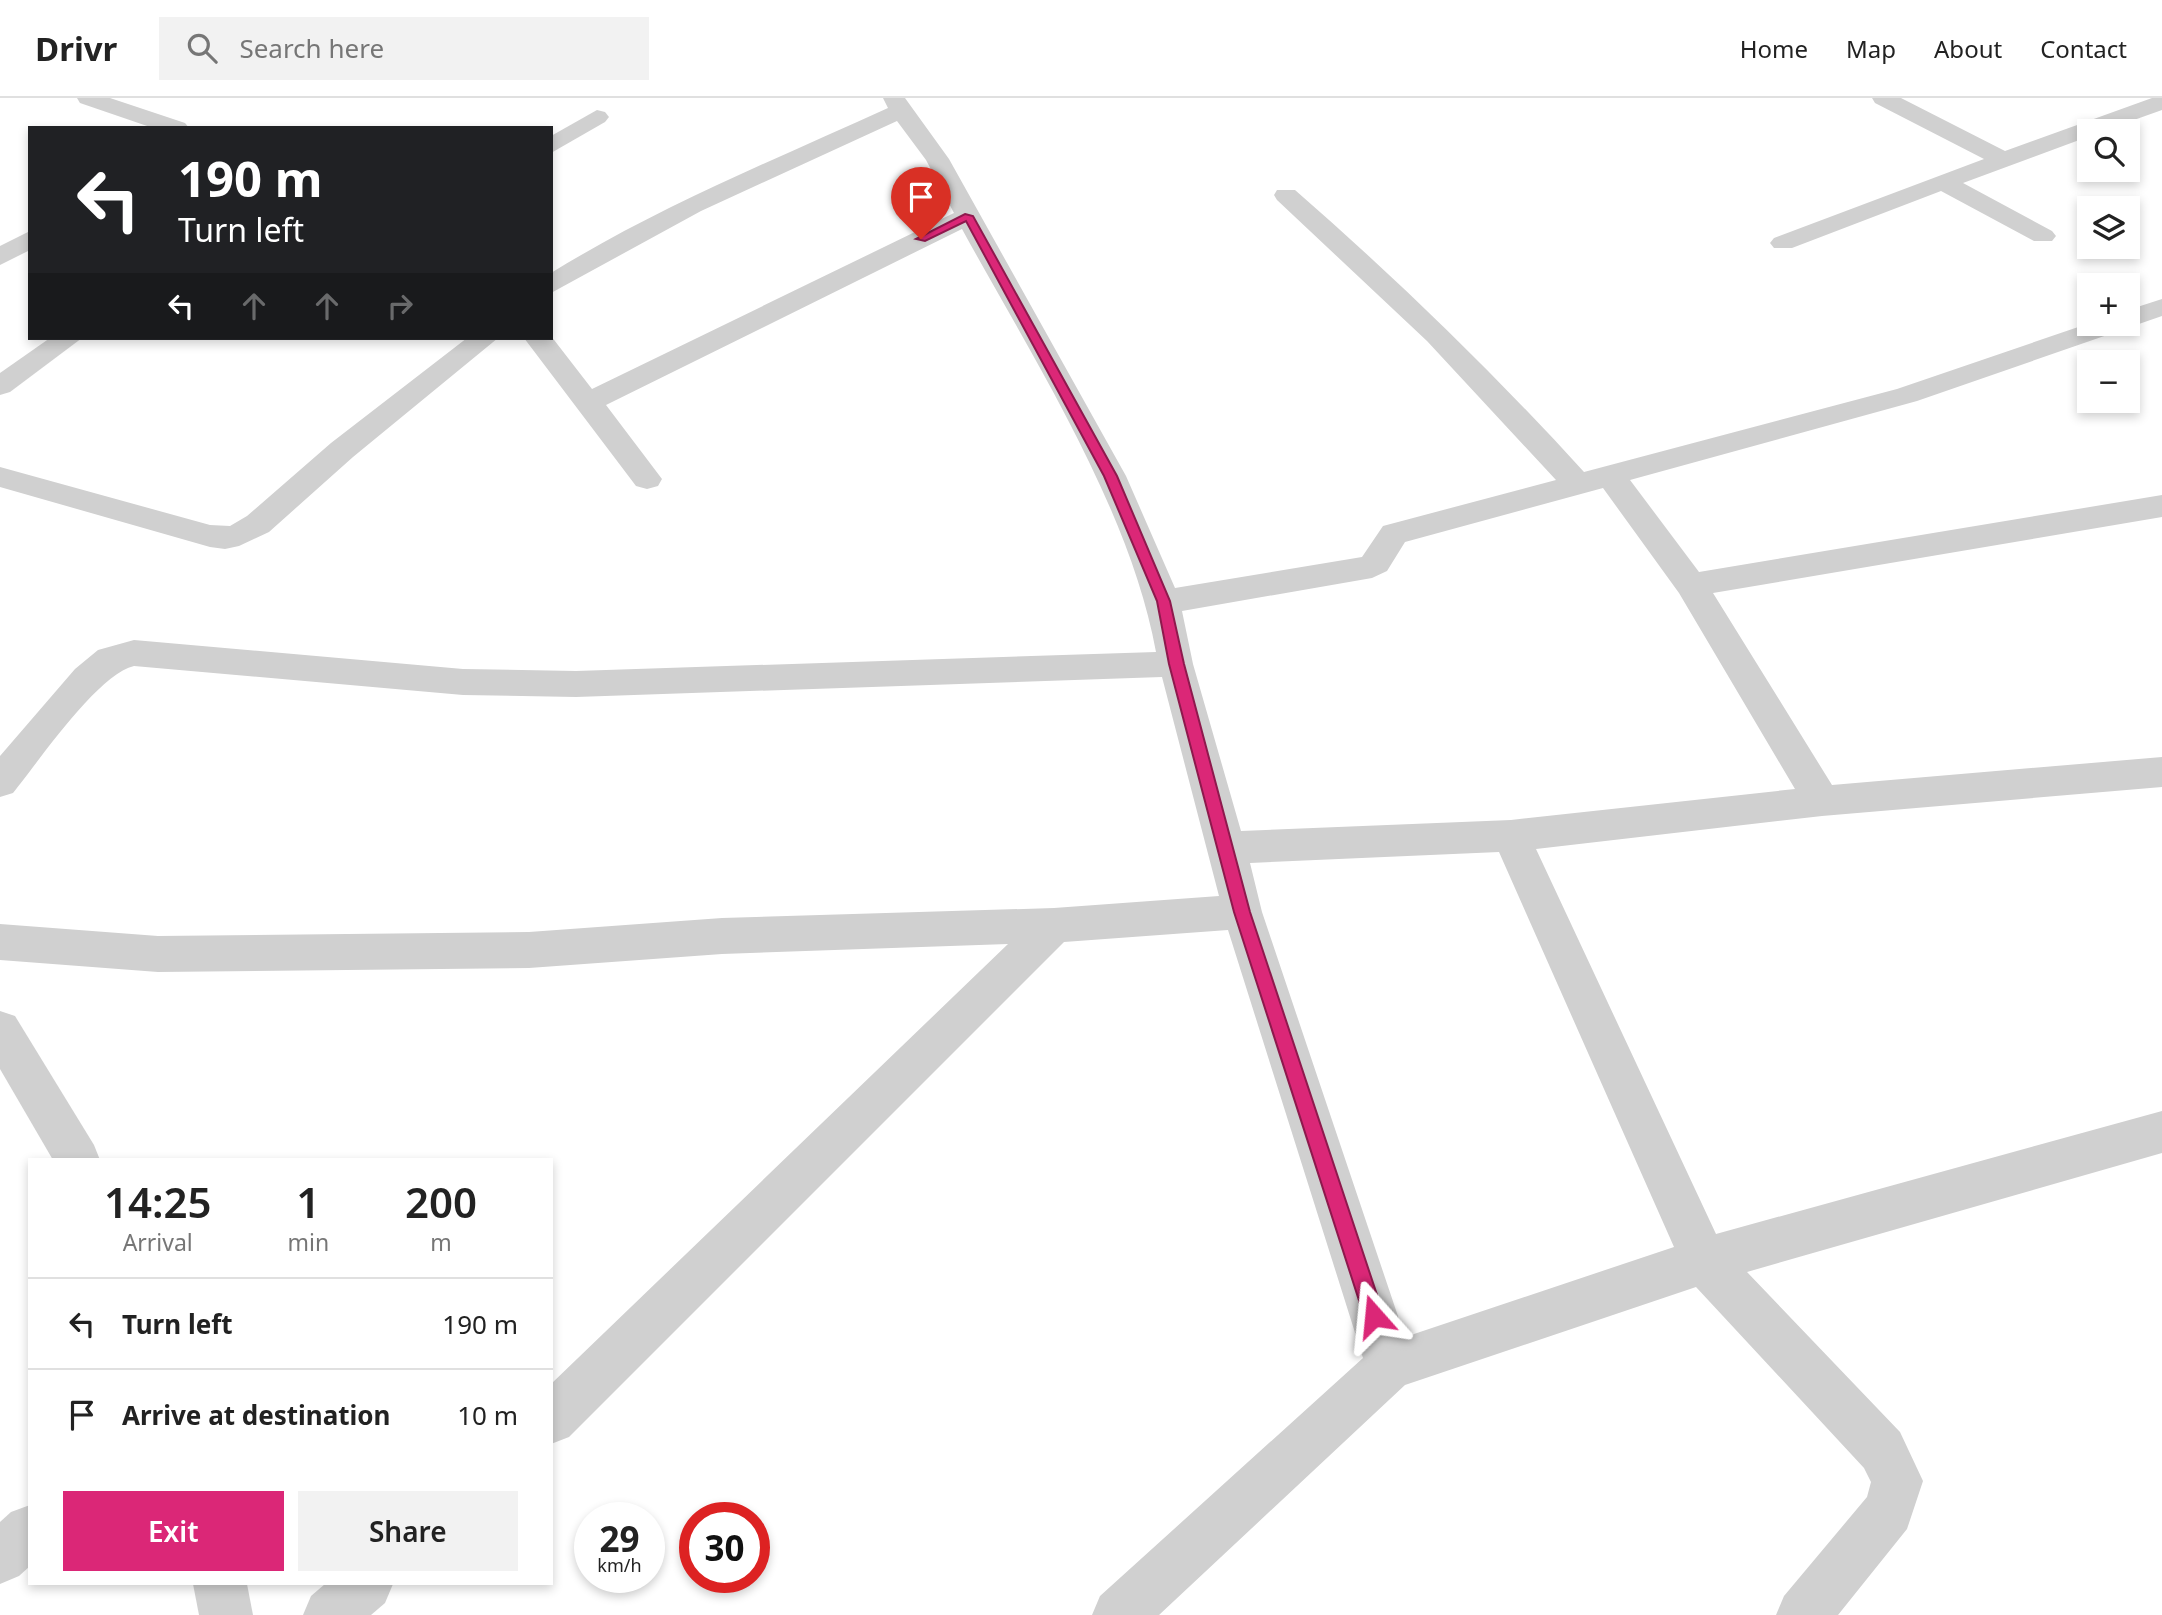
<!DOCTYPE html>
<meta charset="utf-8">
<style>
:root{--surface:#fff;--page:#f2f2f2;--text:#222;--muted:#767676;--line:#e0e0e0;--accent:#db2777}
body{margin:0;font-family:"Noto Sans",sans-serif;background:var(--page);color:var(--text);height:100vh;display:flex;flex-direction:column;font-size:26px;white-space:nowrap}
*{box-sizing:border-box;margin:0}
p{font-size:23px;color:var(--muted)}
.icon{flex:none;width:38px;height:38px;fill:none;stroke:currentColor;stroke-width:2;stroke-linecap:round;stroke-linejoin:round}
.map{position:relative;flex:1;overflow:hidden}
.drawer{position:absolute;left:28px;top:1060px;width:525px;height:427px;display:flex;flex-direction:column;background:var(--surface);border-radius:0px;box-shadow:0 4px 10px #0003}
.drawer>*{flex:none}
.banner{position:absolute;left:28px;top:28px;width:525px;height:214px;border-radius:0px;box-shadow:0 4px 10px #0003;background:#202124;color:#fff;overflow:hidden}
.buttons{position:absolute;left:2077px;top:21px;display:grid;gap:14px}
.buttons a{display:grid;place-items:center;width:63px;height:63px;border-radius:0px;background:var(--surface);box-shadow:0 4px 10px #0003;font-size:35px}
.speed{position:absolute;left:574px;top:1404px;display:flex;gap:14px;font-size:35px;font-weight:700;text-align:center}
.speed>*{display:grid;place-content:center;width:91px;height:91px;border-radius:50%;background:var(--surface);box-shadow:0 4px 10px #0003;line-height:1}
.speed small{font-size:18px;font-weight:400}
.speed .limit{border:10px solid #d22;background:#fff;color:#111}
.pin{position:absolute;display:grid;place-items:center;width:60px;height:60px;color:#fff;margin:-72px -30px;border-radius:50% 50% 50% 0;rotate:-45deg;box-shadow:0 0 7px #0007}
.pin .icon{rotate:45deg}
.me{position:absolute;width:77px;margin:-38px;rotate:342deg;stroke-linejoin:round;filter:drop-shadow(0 0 5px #0008)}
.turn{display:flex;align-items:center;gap:24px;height:147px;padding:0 35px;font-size:32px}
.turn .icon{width:91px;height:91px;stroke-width:2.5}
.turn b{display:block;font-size:49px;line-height:60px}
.lanes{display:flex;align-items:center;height:66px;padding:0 35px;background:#0003;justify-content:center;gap:35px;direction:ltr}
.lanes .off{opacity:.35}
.eta{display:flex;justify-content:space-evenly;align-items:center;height:119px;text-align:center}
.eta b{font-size:42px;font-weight:600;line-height:49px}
.primary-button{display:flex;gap:14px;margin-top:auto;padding:14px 35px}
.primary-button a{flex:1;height:80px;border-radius:0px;background:var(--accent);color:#fff;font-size:28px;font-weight:600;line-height:80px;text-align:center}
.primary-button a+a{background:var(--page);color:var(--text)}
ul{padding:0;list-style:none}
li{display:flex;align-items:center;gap:21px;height:91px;padding:0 35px;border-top:2px solid var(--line)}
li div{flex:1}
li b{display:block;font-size:26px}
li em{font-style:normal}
header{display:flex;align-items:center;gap:42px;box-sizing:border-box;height:98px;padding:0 35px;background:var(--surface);border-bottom:2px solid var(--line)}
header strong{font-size:33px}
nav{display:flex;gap:38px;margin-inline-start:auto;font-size:24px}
.search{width:490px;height:63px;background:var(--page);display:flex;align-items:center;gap:18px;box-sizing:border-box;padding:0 24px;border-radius:0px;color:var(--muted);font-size:26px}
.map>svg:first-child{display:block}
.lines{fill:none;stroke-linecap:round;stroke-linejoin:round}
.minor{fill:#d0d0d0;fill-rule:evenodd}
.route{fill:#db2777;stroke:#8e194d;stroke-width:2}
</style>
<header>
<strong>Drivr</strong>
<div class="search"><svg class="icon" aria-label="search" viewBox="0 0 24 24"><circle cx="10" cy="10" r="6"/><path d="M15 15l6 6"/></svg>Search here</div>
<nav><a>Home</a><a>Map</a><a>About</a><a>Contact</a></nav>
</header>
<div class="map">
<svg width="2162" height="1517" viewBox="0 0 2162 1517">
<rect width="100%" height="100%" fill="#fff"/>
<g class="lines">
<g class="minor">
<polygon points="77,0 110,0 185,25 189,30 153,30 80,5"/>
<path d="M883,0H905L949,61L1126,378L1175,490L1362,459L1383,428L1556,382L1427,243L1277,102L1274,97L1277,92H1295C1397,181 1493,274 1584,374L1897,291L2090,225L2128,226V212L2162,201V218L1917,303L1630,382L1699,474L2162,397V419L1713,495L1832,687L2162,659V689L1822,718L1536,751L1716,1136L2162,1013V1055L1747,1174L1900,1334L1923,1383L1907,1431L1838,1517H1776L1784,1498L1867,1399L1871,1384L1864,1370L1696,1189L1405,1287L1159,1517H1092L1100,1498L1363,1260L1228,832L1064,844L569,1339L551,1346V1286L1008,846L722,856L529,870L158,874L0,862V826L158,838L529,834L722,820L1054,810L1219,798L1162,579L576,599L463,597L134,568C97,577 39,663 13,695L0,699V658L75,571L98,552L134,542L463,571L576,573L1156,554C1130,410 1032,259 962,131L606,307L662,381L658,388L647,391L636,388L524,240L551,238L592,291L954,115L926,62L897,23L701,113L551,195V175C658,109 774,62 888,10ZM1603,390L1679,495L1795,691L1511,722L1241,733L1193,566L1182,513L1372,480L1387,473L1405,444ZM1499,754L1674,1149L1405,1239L1262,814L1250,765Z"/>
<polygon points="1872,0 1901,0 2005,53 2152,0 2162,0 2162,12 2103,33 2090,33 2090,38 1963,85 2052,133 2056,138 2052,143 2034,143 1941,93 1792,150 1774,150 1770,145 1774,140 1984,61 1875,5"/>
<polygon points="597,12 605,14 609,19 605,24 551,55 551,38"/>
<polygon points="30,133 30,152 0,167 0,148"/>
<polygon points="50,240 82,240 10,294 0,297 0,275"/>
<polygon points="467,240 498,240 353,359 269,434 239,448 225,451 210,449 0,389 0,369 210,427 230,428 247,418 331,345"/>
<polygon points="0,913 15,918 94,1047 100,1062 53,1062 0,971"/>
<polygon points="30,1407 30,1468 19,1478 0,1486 0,1424 11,1414"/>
<polygon points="193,1486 247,1486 253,1517 199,1517"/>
<polygon points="325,1486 393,1486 385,1505 371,1517 303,1517 311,1498"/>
</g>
</g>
<polygon class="route" points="965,116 973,118 1117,378 1170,503 1184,566 1250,814 1384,1218 1381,1225 1374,1228 1367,1225 1364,1218 1234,814 1169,566 1157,503 1104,378 966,123 925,143 916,141"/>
</svg>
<div class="buttons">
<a><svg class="icon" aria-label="search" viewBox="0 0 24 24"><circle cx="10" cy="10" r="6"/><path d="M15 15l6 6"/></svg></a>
<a><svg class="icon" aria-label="layers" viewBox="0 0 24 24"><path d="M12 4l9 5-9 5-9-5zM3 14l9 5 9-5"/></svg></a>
<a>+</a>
<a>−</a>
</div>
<div class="speed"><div>29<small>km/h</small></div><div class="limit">30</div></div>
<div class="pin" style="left:921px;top:141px;background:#d93025"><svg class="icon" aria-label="arrive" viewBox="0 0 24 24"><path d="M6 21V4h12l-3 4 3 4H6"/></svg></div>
<svg class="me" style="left:1374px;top:1218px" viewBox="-20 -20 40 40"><path d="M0-17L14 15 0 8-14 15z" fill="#db2777" stroke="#fff" stroke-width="4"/></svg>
<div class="banner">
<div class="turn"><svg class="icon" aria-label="left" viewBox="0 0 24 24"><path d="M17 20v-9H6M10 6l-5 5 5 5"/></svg><div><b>190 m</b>Turn left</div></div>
<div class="lanes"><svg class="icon" aria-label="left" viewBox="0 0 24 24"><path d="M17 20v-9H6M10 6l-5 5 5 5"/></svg><svg class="icon off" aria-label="ahead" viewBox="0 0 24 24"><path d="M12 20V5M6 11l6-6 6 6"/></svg><svg class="icon off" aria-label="ahead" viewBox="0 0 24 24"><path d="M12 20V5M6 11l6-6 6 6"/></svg><svg class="icon off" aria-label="right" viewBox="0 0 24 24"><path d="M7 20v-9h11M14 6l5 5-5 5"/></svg></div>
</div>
<section class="drawer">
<div class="eta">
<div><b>14:25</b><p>Arrival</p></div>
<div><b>1</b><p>min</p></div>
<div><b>200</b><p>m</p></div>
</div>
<ul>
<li><svg class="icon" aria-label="left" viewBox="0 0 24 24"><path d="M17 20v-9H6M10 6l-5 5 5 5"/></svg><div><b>Turn left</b></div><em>190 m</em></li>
<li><svg class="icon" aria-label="arrive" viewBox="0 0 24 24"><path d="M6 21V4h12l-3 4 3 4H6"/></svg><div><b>Arrive at destination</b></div><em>10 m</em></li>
</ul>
<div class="primary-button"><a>Exit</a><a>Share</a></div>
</section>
</div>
